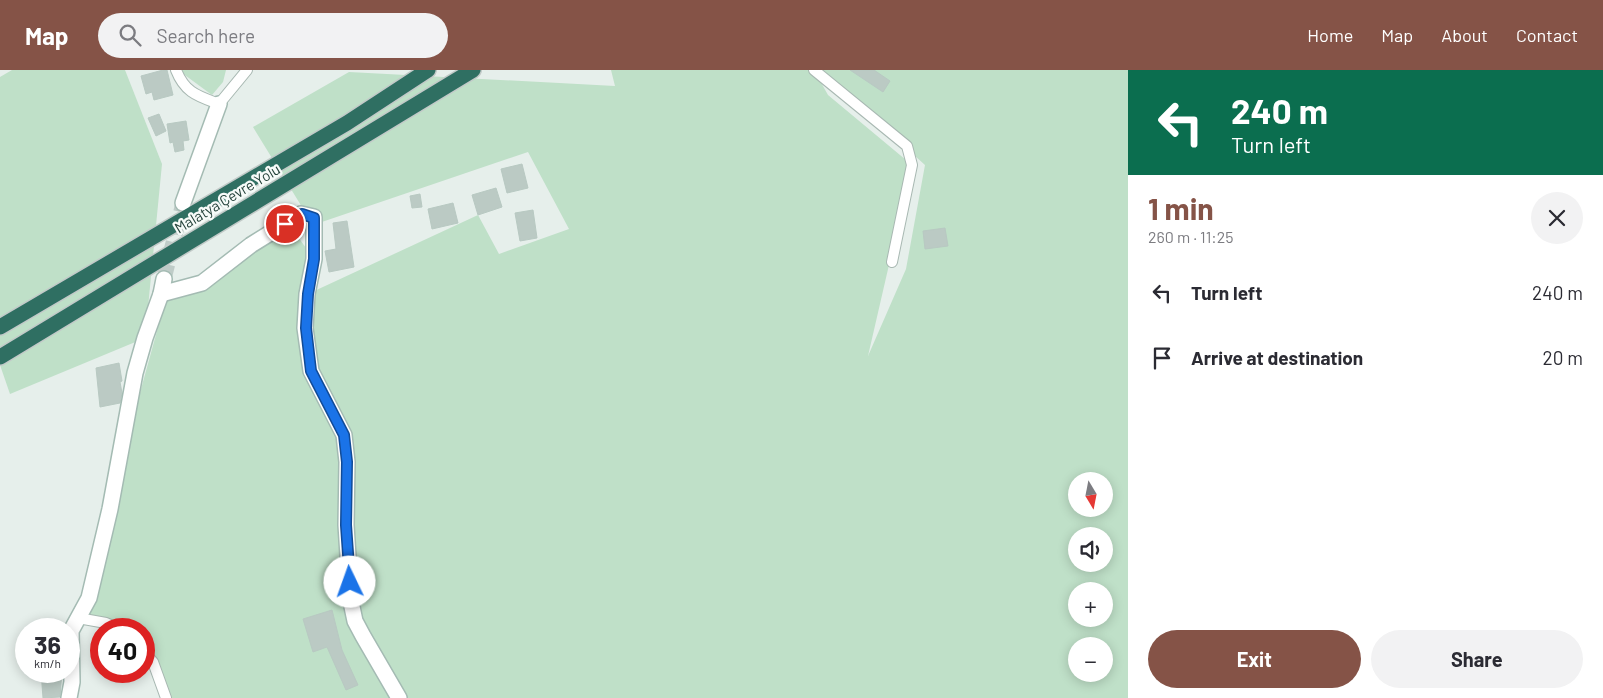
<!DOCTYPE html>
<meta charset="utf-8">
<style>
:root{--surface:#fff;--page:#f2f2f3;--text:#2b2b33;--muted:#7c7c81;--accent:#855347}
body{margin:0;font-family:Barlow,sans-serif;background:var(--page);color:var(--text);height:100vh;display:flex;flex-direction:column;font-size:19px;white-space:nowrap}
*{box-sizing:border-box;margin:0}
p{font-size:16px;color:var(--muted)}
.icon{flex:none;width:28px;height:28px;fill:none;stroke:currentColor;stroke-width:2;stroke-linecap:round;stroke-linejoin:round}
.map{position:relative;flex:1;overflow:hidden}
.details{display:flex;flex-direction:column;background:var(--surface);width:475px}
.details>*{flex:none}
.top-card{background:#0b6e4f;color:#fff;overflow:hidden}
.needle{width:32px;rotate:170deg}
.tools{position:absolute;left:1068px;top:402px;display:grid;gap:10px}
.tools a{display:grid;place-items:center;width:45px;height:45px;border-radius:50%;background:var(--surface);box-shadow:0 2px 12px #0003;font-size:25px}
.speed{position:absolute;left:15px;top:548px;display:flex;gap:10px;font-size:25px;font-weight:700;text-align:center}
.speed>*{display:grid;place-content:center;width:65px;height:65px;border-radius:50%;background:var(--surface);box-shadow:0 2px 12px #0003;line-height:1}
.speed small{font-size:12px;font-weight:400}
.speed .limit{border:8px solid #d22;background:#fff;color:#111}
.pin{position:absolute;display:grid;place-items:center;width:42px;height:42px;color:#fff;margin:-21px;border:2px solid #fff;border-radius:50%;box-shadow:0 1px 5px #0007}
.me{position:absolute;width:55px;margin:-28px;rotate:357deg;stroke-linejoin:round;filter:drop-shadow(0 0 4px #0008)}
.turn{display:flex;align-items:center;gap:18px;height:105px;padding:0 20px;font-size:22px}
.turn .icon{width:65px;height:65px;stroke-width:2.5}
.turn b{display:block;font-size:35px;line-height:42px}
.round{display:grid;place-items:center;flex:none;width:52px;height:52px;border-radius:26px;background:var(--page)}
.headline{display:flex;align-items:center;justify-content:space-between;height:85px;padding:0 20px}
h1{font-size:30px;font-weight:700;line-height:38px;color:var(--accent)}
.cta{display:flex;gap:10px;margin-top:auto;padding:10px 20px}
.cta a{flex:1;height:58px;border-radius:30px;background:var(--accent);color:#fff;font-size:20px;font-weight:700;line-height:58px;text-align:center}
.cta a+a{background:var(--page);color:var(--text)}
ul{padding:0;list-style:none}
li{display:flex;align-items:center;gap:15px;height:65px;padding:0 20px}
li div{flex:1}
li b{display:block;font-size:19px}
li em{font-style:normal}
header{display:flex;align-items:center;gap:30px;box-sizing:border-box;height:70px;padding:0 25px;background:var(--accent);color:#fff}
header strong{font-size:24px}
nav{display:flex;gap:28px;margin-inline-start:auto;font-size:18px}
.search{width:350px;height:45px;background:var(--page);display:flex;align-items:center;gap:12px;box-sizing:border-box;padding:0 18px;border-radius:28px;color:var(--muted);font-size:19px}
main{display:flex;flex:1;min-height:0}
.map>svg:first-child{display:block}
.green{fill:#bfe0c8;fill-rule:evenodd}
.building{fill:#bbcac4;stroke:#b8c9c2}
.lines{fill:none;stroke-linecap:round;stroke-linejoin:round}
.secondary-tunnel{stroke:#bfccc8;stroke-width:15;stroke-dasharray:15 8;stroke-linecap:butt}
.street-casing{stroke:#a8b8b2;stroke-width:12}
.secondary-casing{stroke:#a4bbb3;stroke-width:18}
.highway-casing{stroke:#c2cac8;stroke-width:18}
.street{stroke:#fff;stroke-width:10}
.secondary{stroke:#fff;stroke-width:15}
.highway{stroke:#2f6f62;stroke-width:15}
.route-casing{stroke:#114b97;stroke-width:12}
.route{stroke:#1a73e8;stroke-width:9}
.labels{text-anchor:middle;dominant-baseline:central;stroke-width:4.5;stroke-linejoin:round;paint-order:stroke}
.street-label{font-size:15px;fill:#24423a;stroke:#f7fbf9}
</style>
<header>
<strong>Map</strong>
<div class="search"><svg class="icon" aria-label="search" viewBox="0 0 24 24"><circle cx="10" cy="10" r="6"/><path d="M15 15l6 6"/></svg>Search here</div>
<nav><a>Home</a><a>Map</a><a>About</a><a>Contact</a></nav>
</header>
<main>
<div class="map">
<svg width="1128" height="628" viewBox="0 0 1128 628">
<rect width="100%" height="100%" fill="#e6efeb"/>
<g class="green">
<polygon points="12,0 125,0 162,94 145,268 10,324 0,295 0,7"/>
<polygon points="178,0 226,0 223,12 212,25"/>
<path d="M611,0H814L828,25L912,95L868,286L906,199L925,95L820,0H1128V628H168L144,586V559H103L78,548L165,232L212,214L262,176L293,160L314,189L310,223L478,145L499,184L569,159L528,82L313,155L253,57L349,2L615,16ZM1076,411H1104V439H1076ZM345,433L364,525V526L345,486ZM1076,466H1104V494H1076ZM1076,521H1104V549H1076ZM1076,576H1104V604H1076Z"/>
</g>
<g class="building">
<polygon points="163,0 167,0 173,25 154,30 152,22 146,24 141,6"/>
<polygon points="850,0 874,0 890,11 883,22"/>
<polygon points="159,44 166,61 156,66 148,48"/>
<polygon points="186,51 189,70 183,71 184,80 175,82 173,72 170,73 167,54"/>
<polygon points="522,94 528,118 507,123 501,99"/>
<polygon points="496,118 502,137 478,145 472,125"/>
<polygon points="420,124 422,137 412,138 410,126"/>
<polygon points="453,133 458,153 432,159 428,139"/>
<polygon points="533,140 537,168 520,171 515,143"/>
<polygon points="347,151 354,197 329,202 325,181 336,179 333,153"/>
<polygon points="945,158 948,176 925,179 923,161"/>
<polygon points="119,293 122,311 120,312 122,323 120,333 100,337 96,298"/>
<polygon points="332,540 342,580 358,615 346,620 327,577 313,582 303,549"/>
<polygon points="41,601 62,601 60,627 43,628"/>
</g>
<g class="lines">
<polyline class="secondary-tunnel" points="164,209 183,133"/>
<defs>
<g id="street">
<path d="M176,0C185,23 198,26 219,34L247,0"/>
<polyline points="814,0 907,76 912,95 892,192"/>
<polyline points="78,548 106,553 119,559"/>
<polyline points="144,582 153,592 166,628"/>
</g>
<g id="secondary">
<polyline points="183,133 219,34"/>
<polyline points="164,209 161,224 202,213 251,175 301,144 314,147 314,189 307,224 305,258 311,301 344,365 347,392 346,455 351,532 355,551 363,566 399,628"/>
<polyline points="69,628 72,612 71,561 89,528 110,439 135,303 145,268 161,224"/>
</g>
<g id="highway">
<polyline points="0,257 347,53 428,0"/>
<polyline points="0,287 473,0"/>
</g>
</defs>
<use href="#street" class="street-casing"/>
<use href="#secondary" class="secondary-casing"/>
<use href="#highway" class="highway-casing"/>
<use href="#street" class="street"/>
<use href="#secondary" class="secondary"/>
<use href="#highway" class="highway"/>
</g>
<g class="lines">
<defs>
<polyline id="route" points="285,154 302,144 314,148 314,189 308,224 306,258 311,301 344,365 347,392 346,455 350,512"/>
</defs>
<use href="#route" class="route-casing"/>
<use href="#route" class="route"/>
</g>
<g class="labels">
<g class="street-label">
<text transform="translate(227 128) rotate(-31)">Malatya Çevre Yolu</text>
</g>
</g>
</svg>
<div class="tools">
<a><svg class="needle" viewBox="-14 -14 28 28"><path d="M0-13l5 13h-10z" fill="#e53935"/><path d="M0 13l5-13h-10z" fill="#7c7c81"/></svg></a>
<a><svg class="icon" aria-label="sound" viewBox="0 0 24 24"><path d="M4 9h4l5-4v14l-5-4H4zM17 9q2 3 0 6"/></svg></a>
<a>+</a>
<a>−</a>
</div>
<div class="speed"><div>36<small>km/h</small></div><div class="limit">40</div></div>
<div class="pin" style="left:285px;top:154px;background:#d93025"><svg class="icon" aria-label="arrive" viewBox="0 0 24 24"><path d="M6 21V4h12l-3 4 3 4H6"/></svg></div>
<svg class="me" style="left:350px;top:512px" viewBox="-20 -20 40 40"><circle r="19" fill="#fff"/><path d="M0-13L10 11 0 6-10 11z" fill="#1a73e8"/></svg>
</div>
<section class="details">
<div class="top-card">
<div class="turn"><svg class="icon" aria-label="left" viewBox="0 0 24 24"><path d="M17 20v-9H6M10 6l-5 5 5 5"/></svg><div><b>240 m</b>Turn left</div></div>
</div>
<div class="headline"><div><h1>1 min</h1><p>260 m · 11:25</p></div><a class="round"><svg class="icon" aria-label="close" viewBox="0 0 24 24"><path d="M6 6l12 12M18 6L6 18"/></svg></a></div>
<ul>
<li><svg class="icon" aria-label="left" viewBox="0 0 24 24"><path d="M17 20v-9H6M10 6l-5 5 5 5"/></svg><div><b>Turn left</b></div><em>240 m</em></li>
<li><svg class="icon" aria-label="arrive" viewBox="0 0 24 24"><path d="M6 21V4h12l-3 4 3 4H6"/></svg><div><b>Arrive at destination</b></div><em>20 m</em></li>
</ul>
<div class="cta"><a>Exit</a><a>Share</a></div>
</section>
</main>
